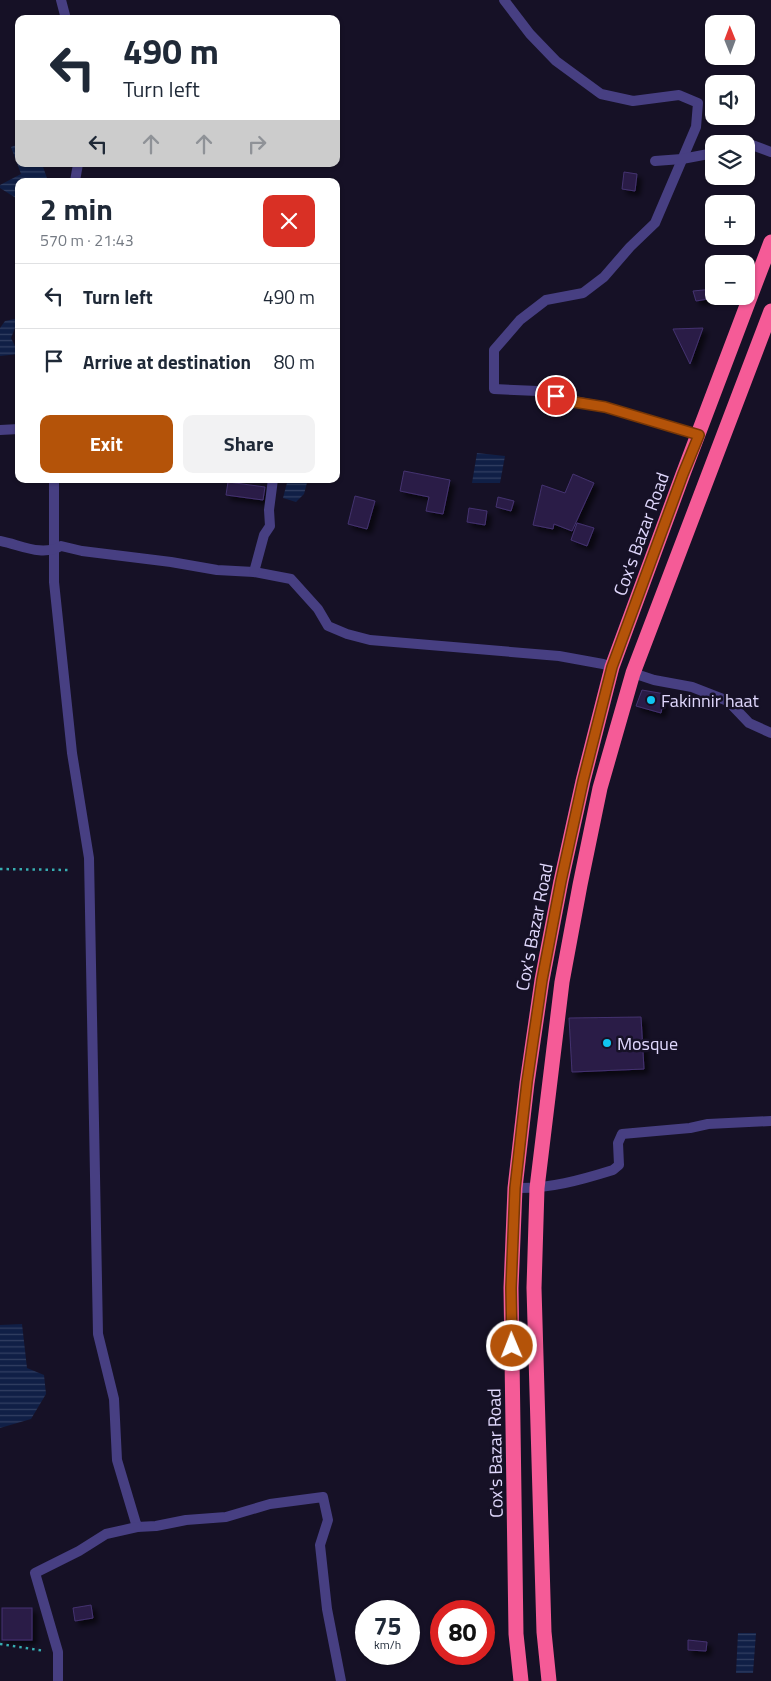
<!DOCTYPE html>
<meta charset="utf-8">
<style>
:root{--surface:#fff;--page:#f2f2f3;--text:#1f2937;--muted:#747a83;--line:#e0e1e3;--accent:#b45309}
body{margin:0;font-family:"Titillium Web",sans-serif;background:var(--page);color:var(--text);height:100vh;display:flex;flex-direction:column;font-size:19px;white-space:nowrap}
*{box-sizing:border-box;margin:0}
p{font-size:16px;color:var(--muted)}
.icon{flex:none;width:28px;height:28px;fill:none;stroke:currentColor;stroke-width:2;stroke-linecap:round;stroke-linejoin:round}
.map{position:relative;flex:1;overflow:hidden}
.side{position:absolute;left:15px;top:178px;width:325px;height:305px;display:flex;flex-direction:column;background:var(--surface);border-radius:10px;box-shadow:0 1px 4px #0004}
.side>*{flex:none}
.banner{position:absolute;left:15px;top:15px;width:325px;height:152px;border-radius:10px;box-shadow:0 1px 4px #0004;background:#fff;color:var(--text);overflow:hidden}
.needle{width:32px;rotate:359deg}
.buttons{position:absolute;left:705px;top:15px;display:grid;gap:10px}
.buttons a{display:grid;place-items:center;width:50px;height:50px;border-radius:10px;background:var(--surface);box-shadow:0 1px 4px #0004;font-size:25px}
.speed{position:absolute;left:355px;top:1600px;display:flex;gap:10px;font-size:25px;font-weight:700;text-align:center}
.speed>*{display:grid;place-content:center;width:65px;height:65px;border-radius:50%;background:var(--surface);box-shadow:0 1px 4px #0004;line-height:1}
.speed small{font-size:12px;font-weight:400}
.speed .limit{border:8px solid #d22;background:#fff;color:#111}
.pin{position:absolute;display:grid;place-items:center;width:42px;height:42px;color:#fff;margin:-21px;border:2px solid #fff;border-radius:50%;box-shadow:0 1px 5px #0007}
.me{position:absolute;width:55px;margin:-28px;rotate:359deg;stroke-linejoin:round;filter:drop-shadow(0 0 4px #0008)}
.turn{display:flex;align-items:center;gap:18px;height:105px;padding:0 25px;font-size:22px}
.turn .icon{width:65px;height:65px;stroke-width:2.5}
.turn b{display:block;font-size:35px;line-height:42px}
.lanes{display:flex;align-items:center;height:48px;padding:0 25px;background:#0003;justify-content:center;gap:25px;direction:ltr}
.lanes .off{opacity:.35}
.round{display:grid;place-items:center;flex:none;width:52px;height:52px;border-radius:10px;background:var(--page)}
.overview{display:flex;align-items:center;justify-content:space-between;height:85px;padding:0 25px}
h1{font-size:30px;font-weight:700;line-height:38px}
.primary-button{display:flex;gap:10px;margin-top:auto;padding:10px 25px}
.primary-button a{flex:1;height:58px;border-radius:10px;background:var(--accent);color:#fff;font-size:20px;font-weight:700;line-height:58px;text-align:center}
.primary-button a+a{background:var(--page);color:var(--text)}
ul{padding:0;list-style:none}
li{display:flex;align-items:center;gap:15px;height:65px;padding:0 25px;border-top:1px solid var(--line)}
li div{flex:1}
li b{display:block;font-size:19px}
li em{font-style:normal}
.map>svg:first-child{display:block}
.water{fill:url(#water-rules)}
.building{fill:#2a1e46;stroke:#443270;filter:url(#shadow)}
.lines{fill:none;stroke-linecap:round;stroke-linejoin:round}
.path{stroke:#37aeb2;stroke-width:2.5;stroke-dasharray:2.5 4;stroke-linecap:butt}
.street{stroke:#473f82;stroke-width:10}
.highway{stroke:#f55b97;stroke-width:15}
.route-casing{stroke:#753606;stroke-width:12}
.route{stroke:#b45309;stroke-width:9}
.poi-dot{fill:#10c6f1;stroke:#161126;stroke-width:2}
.labels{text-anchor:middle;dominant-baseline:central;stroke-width:5;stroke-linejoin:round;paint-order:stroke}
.street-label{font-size:18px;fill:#e0d8fd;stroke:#161126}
.poi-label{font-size:18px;fill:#e0d8fd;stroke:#161126;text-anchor:start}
</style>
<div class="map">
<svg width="771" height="1681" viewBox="0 0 771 1681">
<defs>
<pattern id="water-rules" width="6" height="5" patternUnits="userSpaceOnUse" patternTransform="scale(1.25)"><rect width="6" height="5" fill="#101f46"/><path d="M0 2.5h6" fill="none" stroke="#323f62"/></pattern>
<filter id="shadow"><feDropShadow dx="4.5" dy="4.5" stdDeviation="2.5" flood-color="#0009"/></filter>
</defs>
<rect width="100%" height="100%" fill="#161126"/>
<g class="water">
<polygon points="19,144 19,164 42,164 48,181 19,181 19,200 0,188 0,185 21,174 11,147"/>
<polygon points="19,318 11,338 19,354 0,356 0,328 5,321"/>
<polygon points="477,453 505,456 500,483 472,483"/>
<polygon points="288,479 308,479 304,494 296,502 283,498"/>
<polygon points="22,1324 27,1368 44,1375 46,1394 31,1419 0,1428 0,1325"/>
<polygon points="738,1633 756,1633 753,1673 736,1673"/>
</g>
<g class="building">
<polygon points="624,172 637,174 635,191 622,189"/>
<polygon points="714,289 714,298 696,301 693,291"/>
<polygon points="703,328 690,364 673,329"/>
<polygon points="404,471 450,480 443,514 426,511 429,497 400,491"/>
<polygon points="573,474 594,483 572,531 554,524 553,529 533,525 542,485 565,493"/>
<polygon points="228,482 265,487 263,500 226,495"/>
<polygon points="355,496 375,501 367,529 348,524"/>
<polygon points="498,497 514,501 511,511 496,507"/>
<polygon points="469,508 487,511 485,525 467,522"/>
<polygon points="577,523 594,528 587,546 571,540"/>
<polygon points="642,690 665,694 661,713 636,706"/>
<polygon points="641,1017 644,1069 572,1072 569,1018"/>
<polygon points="91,1605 93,1618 75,1621 73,1608"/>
<rect x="2" y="1608" width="30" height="32"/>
<polygon points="688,1640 707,1642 706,1651 688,1650"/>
</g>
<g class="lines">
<g class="path">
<polyline points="0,869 68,870"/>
<polyline points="0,1644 45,1651"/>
</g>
<g class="street">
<polyline points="61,0 66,19"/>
<polyline points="504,0 530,34 556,61 601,94 633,101 679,95 698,103 696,127 655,223 630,247 604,277 583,293 546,300 520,320 494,350 494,389 538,391 574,401 605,407 699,435"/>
<polyline points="746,146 752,145 771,152"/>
<polyline points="655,161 682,159 714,153"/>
<polyline points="75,181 78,164"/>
<polyline points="0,430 19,429"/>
<polyline points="54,479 54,582 72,753 89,858 98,1334 114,1399 117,1460 137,1527 156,1526 186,1520 226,1517 270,1504 323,1497 328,1520 320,1545 327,1609 341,1681"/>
<path d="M0,541C21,545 42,557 61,546L82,551L171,562L217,570L254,572L291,579L318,609L328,626L347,634L370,640L559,656L603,664L612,667"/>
<polyline points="254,572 264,535 270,526 269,510 273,479"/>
<polyline points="633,673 654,680 692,687 728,701 749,723 771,733"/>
<path d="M515,1188C549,1189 581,1180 613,1170L619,1165L618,1143L622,1134L690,1128L708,1124L771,1121"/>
<polyline points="58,1681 58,1652 35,1573 79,1551 106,1534 137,1527"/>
</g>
<g class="highway">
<polyline points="521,1681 516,1634 511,1288 515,1188 527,1083 542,980 561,881 583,781 612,667 683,474 771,242"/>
<polyline points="549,1681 544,1632 534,1288 537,1188 562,982 580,885 600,788 633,673 771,311"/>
</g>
</g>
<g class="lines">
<defs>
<polyline id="route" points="512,1346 511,1288 515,1188 527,1082 542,980 561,881 583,781 612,667 683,474 699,435 605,407 574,402 556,396"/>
</defs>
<use href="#route" class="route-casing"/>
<use href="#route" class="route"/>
</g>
<g class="poi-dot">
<circle cx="651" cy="700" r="5"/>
<circle cx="607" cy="1043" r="5"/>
</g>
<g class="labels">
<g class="street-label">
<text transform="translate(641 534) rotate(-70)">Cox's Bazar Road</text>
<text transform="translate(534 927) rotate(-79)">Cox's Bazar Road</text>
<text transform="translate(495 1453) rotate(-91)">Cox's Bazar Road</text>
</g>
<g class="poi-label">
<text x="661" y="700">Fakinnir haat</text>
<text x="617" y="1043">Mosque</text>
</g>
</g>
</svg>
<div class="buttons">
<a><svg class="needle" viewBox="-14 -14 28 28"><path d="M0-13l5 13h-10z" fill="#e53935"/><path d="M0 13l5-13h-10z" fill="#747a83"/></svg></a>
<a><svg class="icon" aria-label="sound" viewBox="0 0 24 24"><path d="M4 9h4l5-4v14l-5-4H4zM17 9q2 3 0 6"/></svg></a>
<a><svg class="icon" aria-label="layers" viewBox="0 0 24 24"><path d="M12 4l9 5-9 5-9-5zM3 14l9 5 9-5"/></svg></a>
<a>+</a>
<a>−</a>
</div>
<div class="speed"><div>75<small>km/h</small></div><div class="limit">80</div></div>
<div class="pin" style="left:556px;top:396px;background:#d93025"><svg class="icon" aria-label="arrive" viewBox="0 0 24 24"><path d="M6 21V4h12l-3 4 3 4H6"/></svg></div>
<svg class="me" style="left:512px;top:1346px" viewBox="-20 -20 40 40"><circle r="17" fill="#b45309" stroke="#fff" stroke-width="3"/><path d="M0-11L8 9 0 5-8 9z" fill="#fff"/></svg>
<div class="banner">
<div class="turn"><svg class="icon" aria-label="left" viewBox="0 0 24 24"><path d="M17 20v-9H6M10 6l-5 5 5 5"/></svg><div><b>490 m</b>Turn left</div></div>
<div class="lanes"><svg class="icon" aria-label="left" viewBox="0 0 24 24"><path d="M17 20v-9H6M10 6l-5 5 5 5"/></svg><svg class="icon off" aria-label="ahead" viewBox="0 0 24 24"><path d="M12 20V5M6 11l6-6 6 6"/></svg><svg class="icon off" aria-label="ahead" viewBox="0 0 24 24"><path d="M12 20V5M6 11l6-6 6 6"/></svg><svg class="icon off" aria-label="right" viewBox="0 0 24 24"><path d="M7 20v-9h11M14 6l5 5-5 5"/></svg></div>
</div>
<section class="side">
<div class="overview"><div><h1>2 min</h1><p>570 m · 21:43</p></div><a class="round" style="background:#d93025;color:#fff"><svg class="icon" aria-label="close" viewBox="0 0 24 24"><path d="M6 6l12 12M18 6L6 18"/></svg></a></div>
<ul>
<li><svg class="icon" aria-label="left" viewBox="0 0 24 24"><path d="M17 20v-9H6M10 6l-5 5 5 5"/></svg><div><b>Turn left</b></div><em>490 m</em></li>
<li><svg class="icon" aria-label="arrive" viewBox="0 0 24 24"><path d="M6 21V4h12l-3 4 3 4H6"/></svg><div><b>Arrive at destination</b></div><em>80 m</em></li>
</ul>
<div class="primary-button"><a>Exit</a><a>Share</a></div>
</section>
</div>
